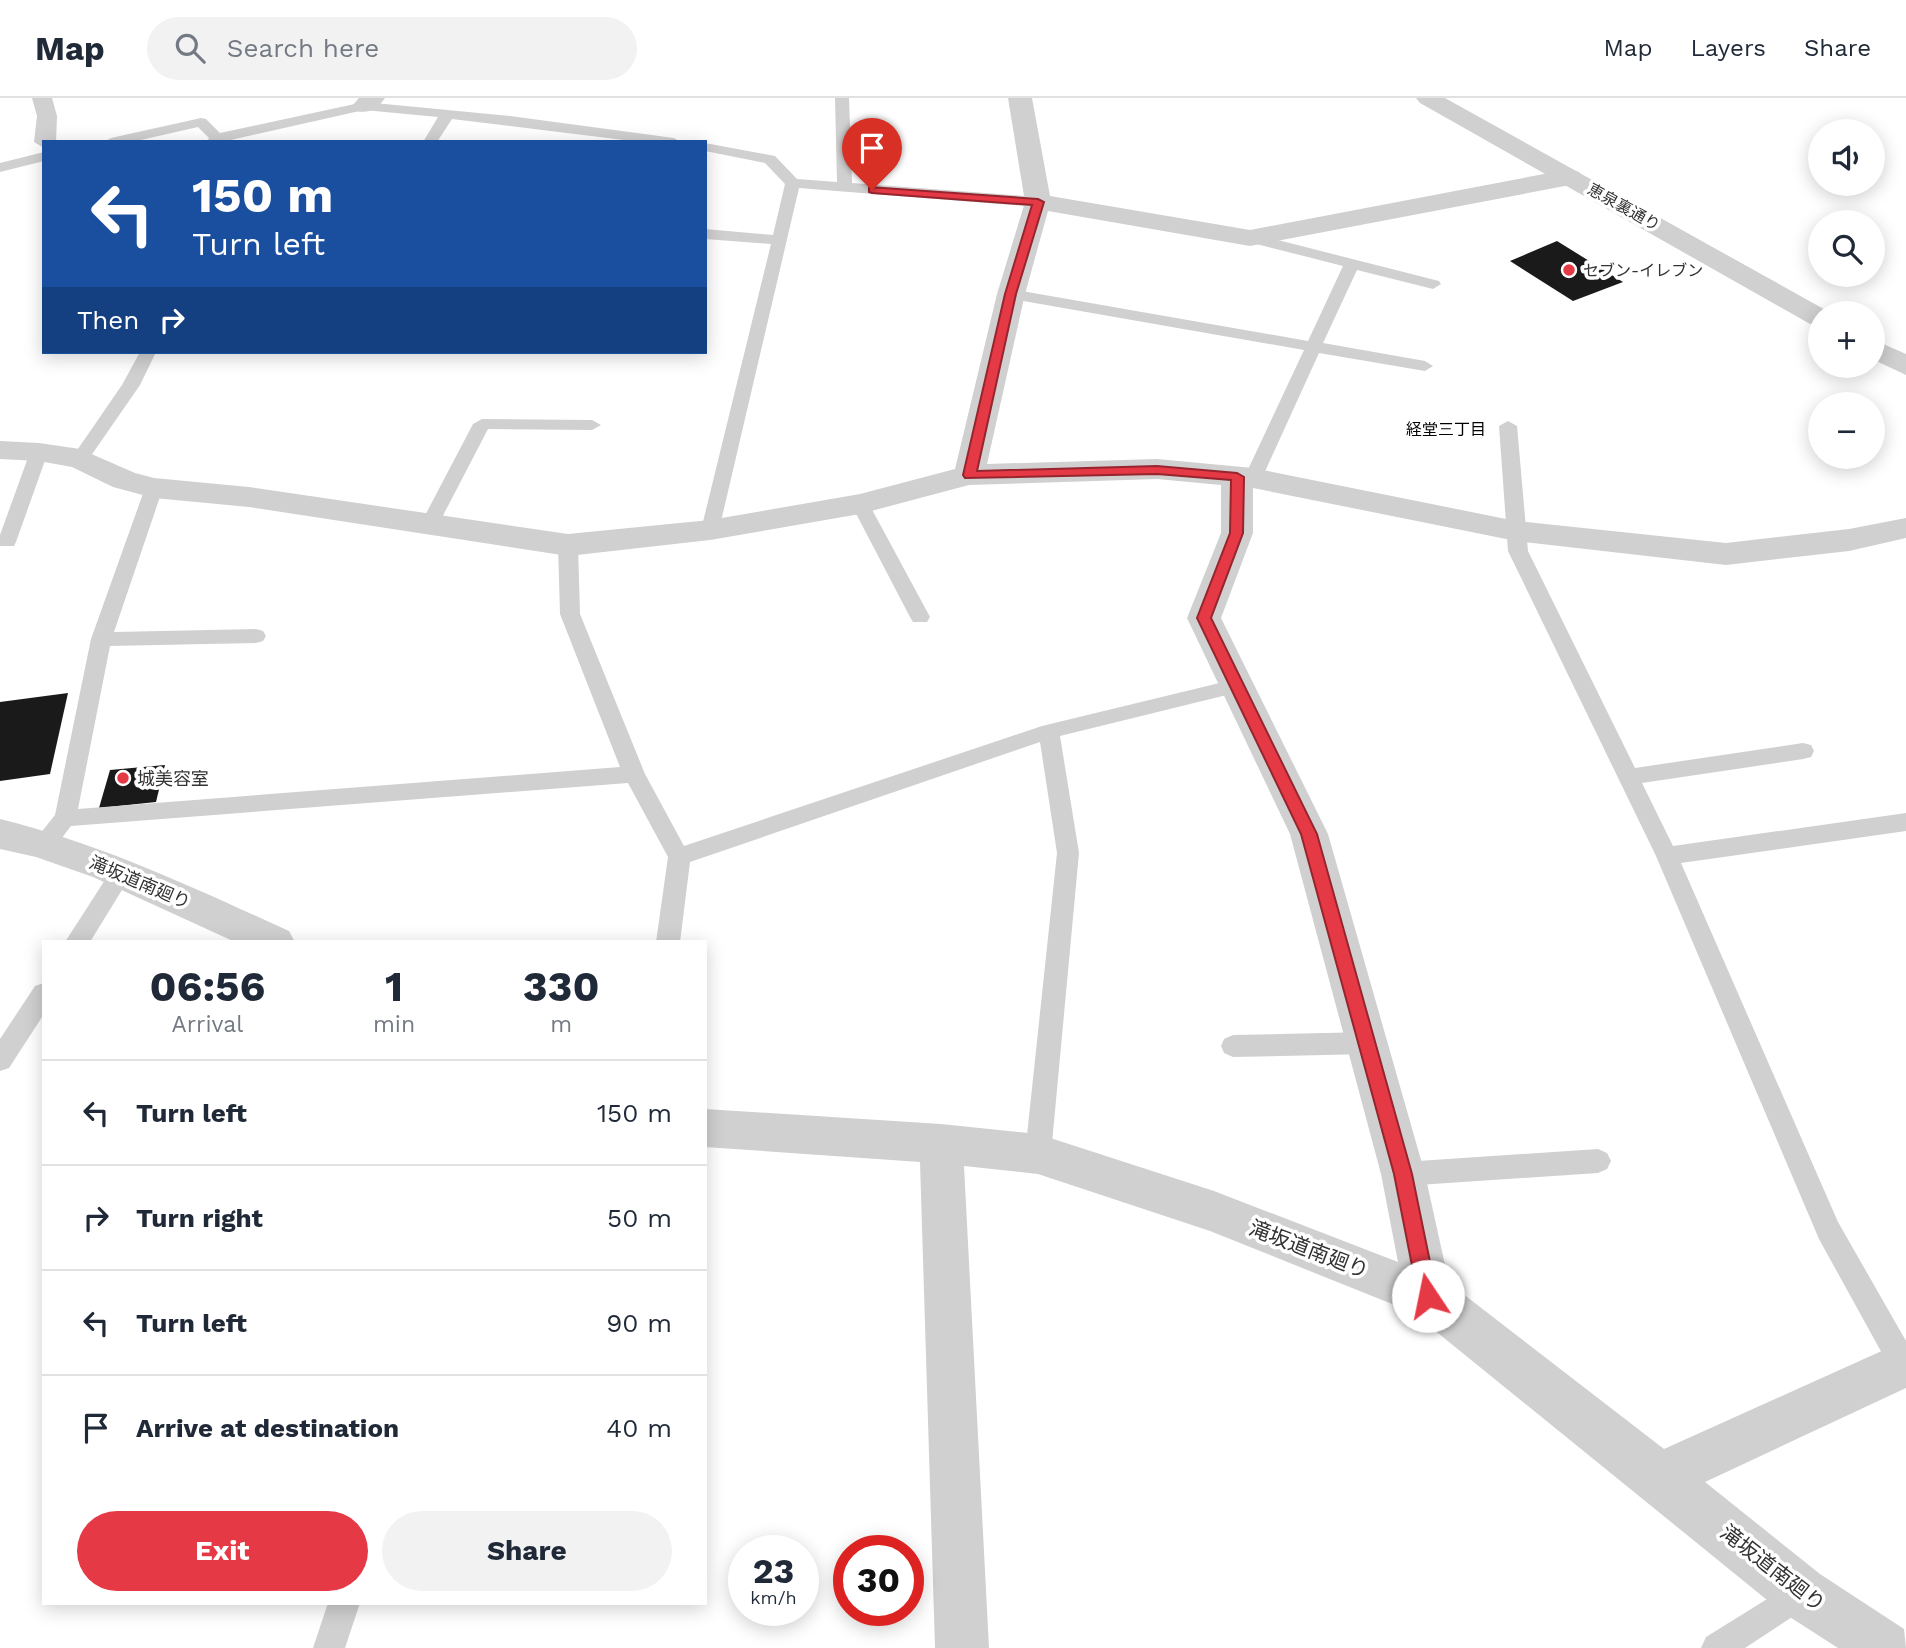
<!DOCTYPE html>
<meta charset="utf-8">
<style>
:root{--surface:#fff;--page:#f2f2f3;--text:#1f2937;--muted:#747a83;--line:#e0e1e3;--accent:#e63946}
body{margin:0;font-family:"Work Sans","Noto Sans JP",sans-serif;background:var(--page);color:var(--text);height:100vh;display:flex;flex-direction:column;font-size:26px;white-space:nowrap}
*{box-sizing:border-box;margin:0}
p{font-size:23px;color:var(--muted)}
.icon{flex:none;width:38px;height:38px;fill:none;stroke:currentColor;stroke-width:2;stroke-linecap:round;stroke-linejoin:round}
.map{position:relative;flex:1;overflow:hidden}
.side{position:absolute;left:42px;top:842px;width:665px;height:665px;display:flex;flex-direction:column;background:var(--surface);border-radius:0px;box-shadow:0 4px 18px #0003}
.side>*{flex:none}
.hud{position:absolute;left:42px;top:42px;width:665px;height:214px;border-radius:0px;box-shadow:0 4px 18px #0003;background:#1a4fa0;color:#fff;overflow:hidden}
.controls{position:absolute;left:1808px;top:21px;display:grid;gap:14px}
.controls a{display:grid;place-items:center;width:77px;height:77px;border-radius:50%;background:var(--surface);box-shadow:0 4px 18px #0003;font-size:35px}
.speed{position:absolute;left:728px;top:1437px;display:flex;gap:14px;font-size:35px;font-weight:700;text-align:center}
.speed>*{display:grid;place-content:center;width:91px;height:91px;border-radius:50%;background:var(--surface);box-shadow:0 4px 18px #0003;line-height:1}
.speed small{font-size:18px;font-weight:400}
.speed .limit{border:10px solid #d22;background:#fff;color:#111}
.pin{position:absolute;display:grid;place-items:center;width:60px;height:60px;color:#fff;margin:-72px -30px;border-radius:50% 50% 50% 0;rotate:-45deg;box-shadow:0 0 7px #0007}
.pin .icon{rotate:45deg}
.me{position:absolute;width:77px;margin:-38px;rotate:349deg;stroke-linejoin:round;filter:drop-shadow(0 0 5px #0008)}
.turn{display:flex;align-items:center;gap:24px;height:147px;padding:0 35px;font-size:32px}
.turn .icon{width:91px;height:91px;stroke-width:2.5}
.turn b{display:block;font-size:49px;line-height:60px}
.then{display:flex;align-items:center;height:66px;padding:0 35px;background:#0003;gap:14px;font-size:26px}
.eta{display:flex;justify-content:space-evenly;align-items:center;height:119px;text-align:center}
.eta b{font-size:42px;font-weight:700;line-height:49px}
.primary-button{display:flex;gap:14px;margin-top:auto;padding:14px 35px}
.primary-button a{flex:1;height:80px;border-radius:42px;background:var(--accent);color:#fff;font-size:28px;font-weight:700;line-height:80px;text-align:center}
.primary-button a+a{background:var(--page);color:var(--text)}
ul{padding:0;list-style:none}
li{display:flex;align-items:center;gap:21px;height:105px;padding:0 35px;border-top:2px solid var(--line)}
li div{flex:1}
li b{display:block;font-size:26px}
li em{font-style:normal}
header{display:flex;align-items:center;gap:42px;box-sizing:border-box;height:98px;padding:0 35px;background:var(--surface);border-bottom:2px solid var(--line)}
header strong{font-size:33px}
nav{display:flex;gap:38px;margin-inline-start:auto;font-size:24px}
.search{width:490px;height:63px;background:var(--page);display:flex;align-items:center;gap:18px;box-sizing:border-box;padding:0 24px;border-radius:38px;color:var(--muted);font-size:26px}
.map>svg:first-child{display:block}
.building{fill:#1a1a1a}
.lines{fill:none;stroke-linecap:round;stroke-linejoin:round}
.service{fill:#d0d0d0;fill-rule:evenodd}
.pedestrian{fill:#d0d0d0;fill-rule:evenodd}
.minor{fill:#d0d0d0;fill-rule:evenodd}
.tertiary{fill:#d0d0d0;fill-rule:evenodd}
.route{fill:#e63946;stroke:#96252e;stroke-width:2}
.poi-dot{fill:#e63946;stroke:#fff;stroke-width:2.5}
.labels{text-anchor:middle;dominant-baseline:central;stroke-width:7;stroke-linejoin:round;paint-order:stroke}
.far-street-label{font-size:16px;fill:#333;stroke:#fff}
.far-poi-label{font-size:16px;fill:#333;stroke:#fff;text-anchor:start}
.far-neighbourhood-label{font-size:16px;fill:#000;stroke:#fff}
.poi-label{font-size:18px;fill:#333;stroke:#fff;text-anchor:start}
.street-label{font-size:18px;fill:#333;stroke:#fff}
.near-street-label{font-size:21px;fill:#333;stroke:#fff}
</style>
<header>
<strong>Map</strong>
<div class="search"><svg class="icon" aria-label="search" viewBox="0 0 24 24"><circle cx="10" cy="10" r="6"/><path d="M15 15l6 6"/></svg>Search here</div>
<nav><a>Map</a><a>Layers</a><a>Share</a></nav>
</header>
<div class="map">
<svg width="1906" height="1550" viewBox="0 0 1906 1550">
<rect width="100%" height="100%" fill="#fff"/>
<g class="building">
<polygon points="1557,143 1623,184 1573,203 1510,163"/>
<polygon points="68,595 50,676 0,683 0,604"/>
<polygon points="165,667 156,704 99,710 110,672"/>
</g>
<g class="lines">
<g class="service">
<polygon points="835,0 849,0 852,85 1038,99 1046,104 1038,109 799,90 719,432 717,436 703,436 701,432 771,146 705,141 705,131 773,137 785,86 765,65 705,53 705,45 775,58 797,81 837,84"/>
<polygon points="364,4 510,18 674,40 681,44 640,44 452,21 437,44 423,44 438,19 364,12 222,44 207,44 209,40 198,29 132,44 104,44 111,40 201,20 206,21 220,35"/>
<polygon points="44,54 44,63 0,74 0,65"/>
<polygon points="1250,135 1439,183 1441,186 1433,191 1357,172 1323,245 1425,263 1433,268 1425,273 1319,255 1262,380 1253,386 1244,380 1304,252 1011,201 1003,196 1011,191 1308,243 1343,168 1245,143 1242,140"/>
<polygon points="140,254 156,254 140,287 86,365 74,365 71,361 122,287"/>
<polygon points="482,321 592,322 601,327 592,332 488,331 436,431 422,431 420,427 473,326"/>
<polygon points="1508,323 1517,328 1528,453 1635,670 1803,645 1811,647 1814,653 1811,659 1803,661 1642,685 1673,748 1906,715 1906,733 1681,765 1838,1124 1906,1243 1906,1280 1894,1277 1819,1141 1656,758 1508,453 1499,328"/>
<polygon points="39,348 48,354 16,444 14,448 0,448 0,437 30,354"/>
<path d="M154,384L163,390L114,534L256,531L263,533L266,538L263,543L256,545L110,548L78,711L620,669L560,516L558,447L561,443H575L578,447L580,516L645,676L684,748L1042,628L1236,581L1243,583L1246,588L1243,593L1060,638L1079,755L1051,1056L1047,1064L1038,1068L1029,1064L1025,1056L1057,755L1040,644L690,764L680,844H656L668,759L628,685L71,728C61,740 53,758 35,752L32,746L55,717L91,541L145,390Z"/>
<polygon points="860,400 869,406 930,519 927,524 913,524 910,519 851,406"/>
<polygon points="122,765 130,768 133,774 90,844 65,844 114,768"/>
<polygon points="44,885 44,916 9,970 0,973 0,941 35,888"/>
<polygon points="1369,934 1378,938 1381,945 1378,952 1369,956 1233,959 1224,955 1221,948 1224,941 1233,937"/>
<polygon points="1598,1051 1607,1055 1611,1063 1607,1071 1598,1075 1403,1088 1394,1084 1390,1076 1394,1068 1403,1064"/>
<polygon points="1801,1480 1812,1484 1816,1495 1812,1506 1745,1550 1701,1550 1706,1539"/>
<polygon points="328,1505 360,1505 345,1550 313,1550"/>
</g>
<polygon class="pedestrian" points="32,0 52,0 57,18 56,44 44,44 44,50 34,44 37,18"/>
<g class="minor">
<path d="M359,0H385C377,11 369,16 356,13L352,8Z"/>
<polygon points="1008,0 1032,0 1050,98 1250,132 1570,71 1579,74 1583,79 1579,84 1570,87 1250,148 1048,113 1025,196 987,366 1157,361 1253,370 1516,423 1726,445 1849,431 1906,420 1906,440 1849,453 1726,467 1516,443 1253,390 1253,435 1221,520 1328,736 1425,1076 1449,1185 1664,1351 1906,1242 1906,1290 1705,1384 1820,1476 1904,1531 1906,1550 1838,1550 1782,1514 1412,1214 1210,1133 1038,1076 964,1068 989,1550 935,1550 920,1064 705,1049 705,1011 941,1026 1038,1036 1214,1093 1398,1164 1381,1076 1290,736 1187,520 1221,435 1221,387 1157,381 969,387 860,416 710,442 568,458 249,409 154,400 113,389 72,369 39,363 0,361 0,343 39,345 80,351 135,375 154,380 249,389 568,436 710,422 860,396 955,371 997,196 1025,104"/>
<path d="M0,721C102,746 194,790 289,833L295,844H235L93,779L36,759L0,751Z"/>
</g>
<g class="tertiary">
<polygon points="1416,0 1445,0 1831,215 1820,215 1820,228 1810,226 1420,5"/>
<polygon points="1872,241 1906,256 1906,277 1872,261"/>
</g>
</g>
<polygon class="route" points="869,89 1038,101 1044,104 1016,196 977,373 1157,368 1237,375 1244,379 1243,435 1211,520 1317,736 1412,1076 1437,1198 1434,1204 1428,1207 1421,1204 1418,1198 1394,1076 1301,736 1197,520 1230,435 1231,382 1157,376 965,380 963,377 1005,196 1032,107 872,95 869,94"/>
<g class="poi-dot">
<circle cx="1569" cy="172" r="7"/>
<circle cx="123" cy="680" r="7"/>
</g>
<g class="labels">
<g class="far-street-label">
<text transform="translate(1624 109) rotate(29)">恵泉裏通り</text>
</g>
<g class="far-poi-label">
<text x="1583" y="172">セブン-イレブン</text>
</g>
<g class="far-neighbourhood-label">
<text x="1446" y="331">経堂三丁目</text>
</g>
<g class="poi-label">
<text x="137" y="680">城美容室</text>
</g>
<g class="street-label">
<text transform="translate(140 784) rotate(23)">滝坂道南廻り</text>
</g>
<g class="near-street-label">
<text transform="translate(1309 1151) rotate(21)">滝坂道南廻り</text>
<text transform="translate(1773 1470) rotate(38)">滝坂道南廻り</text>
</g>
</g>
</svg>
<div class="controls">
<a><svg class="icon" aria-label="sound" viewBox="0 0 24 24"><path d="M4 9h4l5-4v14l-5-4H4zM17 9q2 3 0 6"/></svg></a>
<a><svg class="icon" aria-label="search" viewBox="0 0 24 24"><circle cx="10" cy="10" r="6"/><path d="M15 15l6 6"/></svg></a>
<a>+</a>
<a>−</a>
</div>
<div class="speed"><div>23<small>km/h</small></div><div class="limit">30</div></div>
<div class="pin" style="left:872px;top:92px;background:#d93025"><svg class="icon" aria-label="arrive" viewBox="0 0 24 24"><path d="M6 21V4h12l-3 4 3 4H6"/></svg></div>
<svg class="me" style="left:1428px;top:1198px" viewBox="-20 -20 40 40"><circle r="19" fill="#fff"/><path d="M0-13L10 11 0 6-10 11z" fill="#e63946"/></svg>
<div class="hud">
<div class="turn"><svg class="icon" aria-label="left" viewBox="0 0 24 24"><path d="M17 20v-9H6M10 6l-5 5 5 5"/></svg><div><b>150 m</b>Turn left</div></div>
<div class="then">Then<svg class="icon" aria-label="right" viewBox="0 0 24 24"><path d="M7 20v-9h11M14 6l5 5-5 5"/></svg></div>
</div>
<section class="side">
<div class="eta">
<div><b>06:56</b><p>Arrival</p></div>
<div><b>1</b><p>min</p></div>
<div><b>330</b><p>m</p></div>
</div>
<ul>
<li><svg class="icon" aria-label="left" viewBox="0 0 24 24"><path d="M17 20v-9H6M10 6l-5 5 5 5"/></svg><div><b>Turn left</b></div><em>150 m</em></li>
<li><svg class="icon" aria-label="right" viewBox="0 0 24 24"><path d="M7 20v-9h11M14 6l5 5-5 5"/></svg><div><b>Turn right</b></div><em>50 m</em></li>
<li><svg class="icon" aria-label="left" viewBox="0 0 24 24"><path d="M17 20v-9H6M10 6l-5 5 5 5"/></svg><div><b>Turn left</b></div><em>90 m</em></li>
<li><svg class="icon" aria-label="arrive" viewBox="0 0 24 24"><path d="M6 21V4h12l-3 4 3 4H6"/></svg><div><b>Arrive at destination</b></div><em>40 m</em></li>
</ul>
<div class="primary-button"><a>Exit</a><a>Share</a></div>
</section>
</div>
